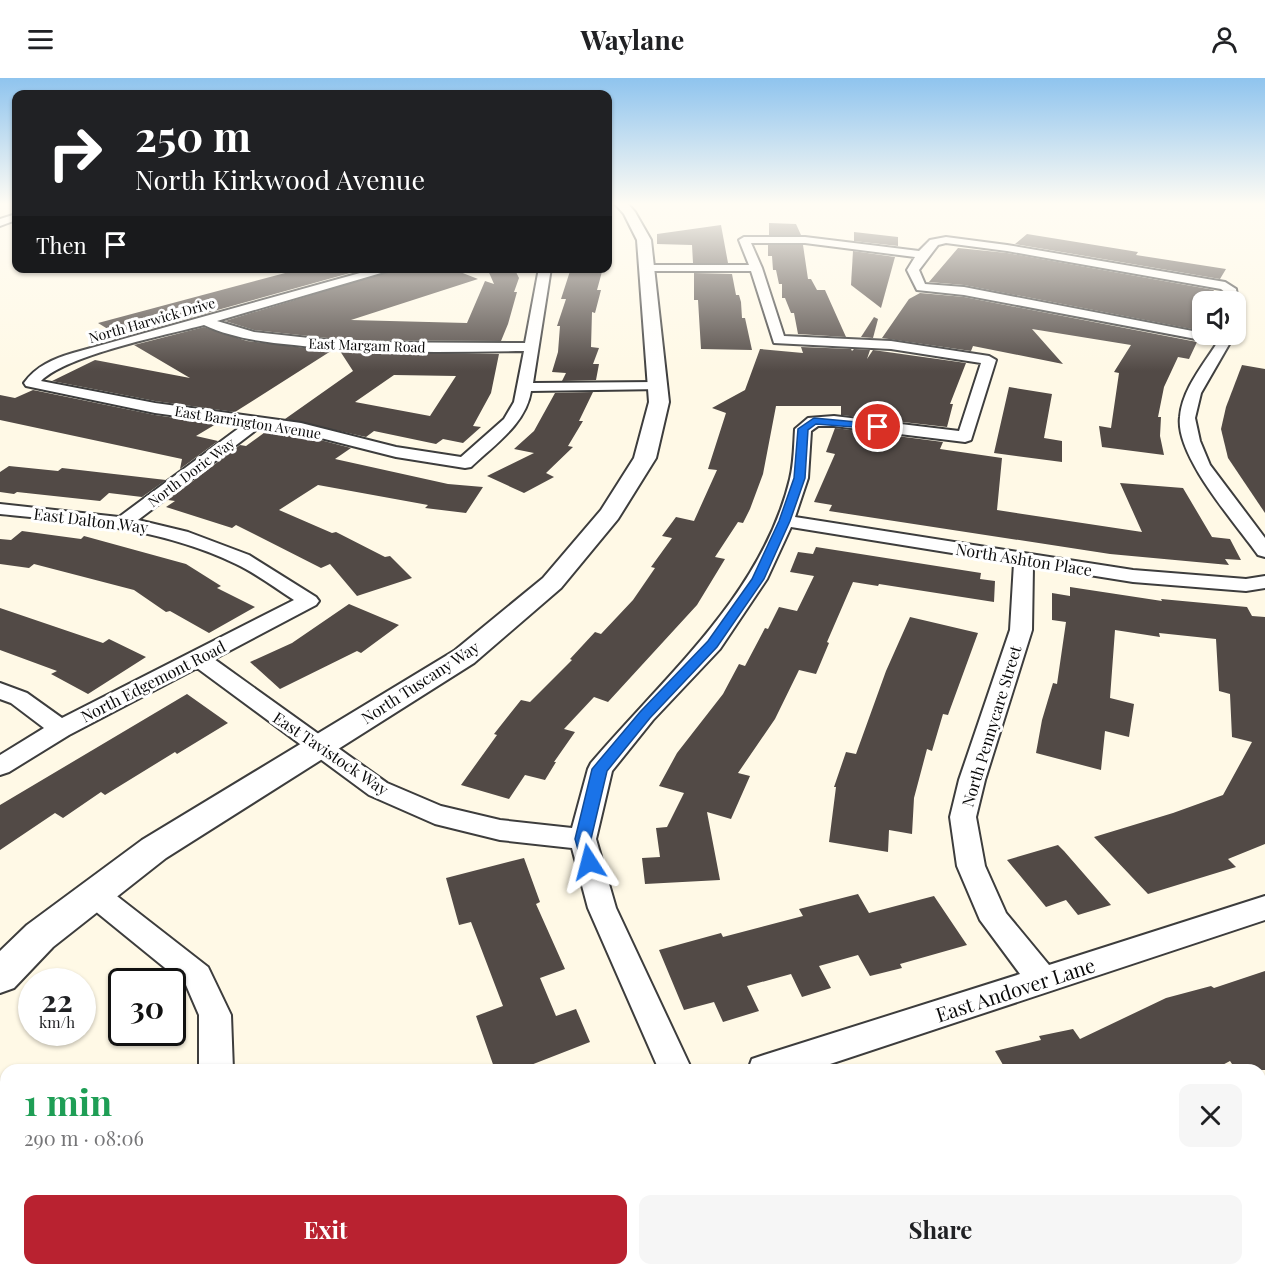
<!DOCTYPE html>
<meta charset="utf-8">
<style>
:root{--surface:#fff;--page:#f6f6f6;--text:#202124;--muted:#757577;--accent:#b92230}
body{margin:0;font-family:"Playfair Display",serif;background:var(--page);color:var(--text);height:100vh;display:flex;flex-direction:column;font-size:22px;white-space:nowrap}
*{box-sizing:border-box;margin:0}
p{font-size:20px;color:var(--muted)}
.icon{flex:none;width:33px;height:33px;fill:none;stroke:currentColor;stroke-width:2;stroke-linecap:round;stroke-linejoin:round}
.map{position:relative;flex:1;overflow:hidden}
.drawer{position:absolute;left:0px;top:986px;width:1266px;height:212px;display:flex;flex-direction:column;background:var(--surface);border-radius:18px 18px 0 0;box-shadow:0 2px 4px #0004}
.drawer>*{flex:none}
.guide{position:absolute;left:12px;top:12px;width:600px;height:183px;border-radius:12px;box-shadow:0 2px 4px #0004;background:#202124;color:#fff;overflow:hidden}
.buttons{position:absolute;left:1192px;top:213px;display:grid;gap:12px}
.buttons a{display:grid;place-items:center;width:54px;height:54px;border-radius:12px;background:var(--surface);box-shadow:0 2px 4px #0004;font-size:30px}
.speed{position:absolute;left:18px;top:890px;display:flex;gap:12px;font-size:30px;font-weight:700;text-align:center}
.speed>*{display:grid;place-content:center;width:78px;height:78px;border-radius:50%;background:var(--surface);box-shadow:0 2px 4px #0004;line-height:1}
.speed small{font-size:15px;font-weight:400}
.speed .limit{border:3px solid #111;border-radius:9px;background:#fff;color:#111}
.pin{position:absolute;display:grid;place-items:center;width:51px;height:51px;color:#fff;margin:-26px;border:3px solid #fff;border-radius:50%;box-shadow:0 2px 6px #0007}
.me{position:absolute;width:66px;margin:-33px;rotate:351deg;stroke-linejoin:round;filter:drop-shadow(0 0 4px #0008)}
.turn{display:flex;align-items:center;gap:21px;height:126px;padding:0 24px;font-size:27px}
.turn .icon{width:78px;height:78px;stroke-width:2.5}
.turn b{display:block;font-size:42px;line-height:51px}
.then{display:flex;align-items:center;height:57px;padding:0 24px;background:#0003;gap:12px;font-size:22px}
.round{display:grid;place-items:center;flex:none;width:63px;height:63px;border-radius:12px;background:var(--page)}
.summary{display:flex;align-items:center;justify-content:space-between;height:102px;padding:0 24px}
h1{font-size:36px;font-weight:700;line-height:45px;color:#1e9e55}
.primary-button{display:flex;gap:12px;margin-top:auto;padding:12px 24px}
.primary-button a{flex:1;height:69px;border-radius:12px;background:var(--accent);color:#fff;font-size:24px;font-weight:700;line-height:69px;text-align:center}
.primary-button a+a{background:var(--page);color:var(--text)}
header{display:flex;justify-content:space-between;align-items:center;height:78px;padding:0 24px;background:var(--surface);font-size:27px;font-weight:700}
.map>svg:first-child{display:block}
.building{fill:#524a46;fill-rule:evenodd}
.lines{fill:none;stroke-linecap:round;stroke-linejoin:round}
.minor-casing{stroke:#3d3d3d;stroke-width:4}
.tertiary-casing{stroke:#3d3d3d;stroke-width:4}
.secondary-casing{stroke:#2c2c2c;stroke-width:2}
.minor{fill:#fff;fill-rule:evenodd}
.tertiary{fill:#fff;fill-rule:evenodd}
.secondary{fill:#fff1a1;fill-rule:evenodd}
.route{fill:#1a73e8;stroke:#114b97;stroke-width:1.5}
.labels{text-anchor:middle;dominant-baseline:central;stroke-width:6;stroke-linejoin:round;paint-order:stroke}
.far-street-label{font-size:14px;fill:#0a0a0a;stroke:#fff}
.street-label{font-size:16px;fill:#0a0a0a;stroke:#fff}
.near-street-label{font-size:20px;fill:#0a0a0a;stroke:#fff}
</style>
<header><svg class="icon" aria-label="menu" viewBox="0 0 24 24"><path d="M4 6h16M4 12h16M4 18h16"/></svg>Waylane<svg class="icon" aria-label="person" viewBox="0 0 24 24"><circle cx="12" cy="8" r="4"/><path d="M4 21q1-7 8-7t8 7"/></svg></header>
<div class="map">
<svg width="1265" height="1196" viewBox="0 0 1265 1196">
<rect width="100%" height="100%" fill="#fff9e6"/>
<g class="building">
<polygon points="769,145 796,146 801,157 769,157"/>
<polygon points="721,147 728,185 693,185 692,167 657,166 657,156"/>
<polygon points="854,154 898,159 898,168 854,163"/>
<polygon points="1027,156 1138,174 1136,177 1226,191 1220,201 1015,166"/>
<polygon points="768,167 803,167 808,201 811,201 817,212 825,212 846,259 798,256 794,235 791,235 785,220 782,220 782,206 779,206 776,192 773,192 772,178 768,178"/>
<polygon points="958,170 1007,175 1214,212 1207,224 1203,224 1202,253 964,207 929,204"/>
<polygon points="853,173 895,179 881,230 851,207"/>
<polygon points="304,190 368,190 121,259 98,245"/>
<polygon points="400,190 450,190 478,201 351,242 467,245 485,203 494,206 487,190 514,190 519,200 514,214 517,214 508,246 501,263 346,262 254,252 225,243"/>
<polygon points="571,190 603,190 597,212 601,212 595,235 592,234 591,269 599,270 593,286 599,286 596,302 562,303 566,295 552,294 558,274 560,248 557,248 566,221 561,221"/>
<polygon points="694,195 732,196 736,217 739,217 741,224 742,240 745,240 752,272 701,271 698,222 694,222"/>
<polygon points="920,215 964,219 1197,264 1189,281 1178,279 1164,309 1158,339 1161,339 1160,358 1164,377 1102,369 1099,348 1111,350 1119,295 1114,294 1131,267 1032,251 1063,286 973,268 971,273 882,260 909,221"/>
<polygon points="874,239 878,241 873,260 861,259"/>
<polygon points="204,249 247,263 331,273 235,334 155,323 52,303 95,282 190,300 134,267"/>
<polygon points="801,269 851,271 852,273 854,271 870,272 867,281 873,272 966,285 950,326 953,326 947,349 841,337 841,328 776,328 763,396 750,431 743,445 738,444 715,479 725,481 697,527 608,624 594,619 564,651 575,654 554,684 556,684 545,702 525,697 509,721 461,707 497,657 494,656 521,622 530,624 572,582 570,581 595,554 601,556 633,522 655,490 651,489 672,460 662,458 676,439 694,443 717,392 708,391 726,335 712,330 745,312 760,271 803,275"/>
<path d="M340,273L499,276L491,315L473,348L481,349L463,365L443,361L436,366L374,353L366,359L285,341L353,293ZM394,297L456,298L430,338L355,324Z"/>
<polygon points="1242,287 1265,291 1265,435 1228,380 1221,351 1226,329"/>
<polygon points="1009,309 1052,316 1044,360 1062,363 1062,384 994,375"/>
<polygon points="33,312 155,337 216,346 196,358 218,363 180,391 182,381 0,342 0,317 15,320"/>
<polygon points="593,314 579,343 583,343 568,368 573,369 546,395 554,399 524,415 487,398 534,375 514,371 534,353 555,315"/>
<polygon points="835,350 943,364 940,371 1002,380 997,432 1142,454 1120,405 1183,410 1212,459 1230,461 1241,482 1225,481 1229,487 1110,476 829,433 832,427 814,424 835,376 826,374"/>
<polygon points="268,352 301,357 351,370 335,381 448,406 483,409 466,435 425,430 428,427 318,407 279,432 332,455 336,454 385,479 390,478 412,500 357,518 330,486 321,490 236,447 232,450 166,429 175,423 168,422 240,367 246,368"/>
<polygon points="9,388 58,393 62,390 166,402 142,419 109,415 100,423 17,414 14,416 0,414 0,394"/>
<polygon points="22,453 81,461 84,458 186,486 221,508 217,510 255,529 209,555 170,533 166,534 134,512 34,486 29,490 0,486 0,461 11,462"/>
<polygon points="816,469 981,495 980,501 995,503 994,524 879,506 878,508 853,504 827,564 829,565 816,596 799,592 775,641 738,695 750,698 731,741 707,734 720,802 645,806 642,780 660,779 656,750 667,749 684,715 659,708 677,675 723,616 739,586 745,588 765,550 768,551 779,529 797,533 814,498 790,494 798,474 813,476"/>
<polygon points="1070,509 1162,523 1161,521 1247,529 1252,538 1265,539 1265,766 1228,781 1236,789 1148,816 1094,759 1173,735 1223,717 1252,664 1232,659 1230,616 1219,613 1216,561 1159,555 1160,559 1115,552 1110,620 1134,626 1129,659 1105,653 1101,692 1036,675 1042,642 1053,605 1057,606 1066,544 1052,542 1052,515 1070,518"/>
<polygon points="349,526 399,547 361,575 357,573 280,611 250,584 292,565"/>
<polygon points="0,530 103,565 109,561 146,579 88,616 51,596 57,593 0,572"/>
<polygon points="910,539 978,555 948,637 943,636 932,673 927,671 914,720 912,756 889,752 888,774 829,764 836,709 834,709 846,674 856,676 886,593"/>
<polygon points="187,616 228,645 177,676 175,674 105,717 101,714 63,740 55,735 0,772 0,727"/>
<polygon points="1058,767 1064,773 1111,827 1078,837 1066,822 1046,829 1007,782"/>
<polygon points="524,780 540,824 536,826 565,891 540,900 556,938 576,931 590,964 518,992 495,992 476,938 503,928 471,844 459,847 446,800"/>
<polygon points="858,816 869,835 934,818 967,867 900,886 902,890 870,898 858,877 819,888 831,910 802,919 791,896 747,908 759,933 723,944 714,924 684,932 659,872 721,855 723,859 803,838 799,831"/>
<polygon points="1265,893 1265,992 1236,992 1230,983 1213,992 1006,992 995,973 1041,962 1039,958 1073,951 1080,961 1166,920 1211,908 1214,910"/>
</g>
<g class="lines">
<defs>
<g id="minor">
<polygon points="16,136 16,142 0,148 0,141"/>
<path d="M744,159H805L919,173L930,162L946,159L1007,167L1225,204L1236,211L1238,224L1236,227V224H1226V215L1221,211L1007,173L946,165L938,167L919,192L925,206L964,209L1203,255V256H1235L1201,315L1195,340L1200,363L1210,387L1265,460V479L1258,477C1236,446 1175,378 1180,339C1182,312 1203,287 1217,265L964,217L917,212L907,192L915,179L805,165H751L762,190L784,258L891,263L989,278L996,282L971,362L965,364L834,348H818L811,353L808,400L795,439L1133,492L1246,501L1265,498V510L1246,513L1133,504L1033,488L1032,552L985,702L976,739L985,788L1006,835L1049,887L1265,818V842L812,992H748L752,981L764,977L1020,896L980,842L957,788L950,739L959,702L1010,552L1014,485L791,449L767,501L720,571L653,642L612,693L596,761L616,830L692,992H659L588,830L572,770L500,762L435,746L369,717L197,590L69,657L9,694L0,697V677L44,650L11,625L0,621V605L27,615L62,640L294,522C275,510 257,496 236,486C162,450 81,444 0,436V426L119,439L243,347L155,335L26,308L24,305C36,288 53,281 73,275L378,190H398L217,243L254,254L346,264L525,265L539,190H551L533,305L657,304L664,308L662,311L531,313C526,346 494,367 471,389L465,390L396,379L301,355L260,349L138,442L188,454L249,477L316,519L319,523L316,527L214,581L387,705L441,728L500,742L572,750L588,691L591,685C665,598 762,517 790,401C794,385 794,367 795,351L808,340L834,338L959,353L981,285L891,271L774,265L751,193H646L640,190L646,187H749L739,162ZM204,247C232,260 263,264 294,267C370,276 447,274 524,273L514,324L504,341L461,379L396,369L301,345L155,325L41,303C67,277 166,257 204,247Z"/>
<polygon points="94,805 104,808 208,889 231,937 233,992 199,992 199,937 186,907 84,824 80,816 84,808"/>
<polygon points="6,1178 6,1191 55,1191 53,1196 0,1196 0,1180"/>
</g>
<polygon id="tertiary" points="615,126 628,126 635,134 651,162 669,324 656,380 618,441 561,510 474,585 166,780 53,869 14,910 0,915 0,873 27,847 142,762 454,573 543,500 601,432 634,380 649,324 637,162 624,136"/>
<polygon id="secondary" points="1265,1163 1265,1196 1224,1196 1226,1191 1260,1191 1260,1165"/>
</defs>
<use href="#minor" class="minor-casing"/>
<use href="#tertiary" class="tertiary-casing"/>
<use href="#secondary" class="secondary-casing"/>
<use href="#minor" class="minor"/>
<use href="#tertiary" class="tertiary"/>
<use href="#secondary" class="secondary"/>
</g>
<linearGradient id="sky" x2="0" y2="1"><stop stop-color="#8fc4ee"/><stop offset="0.43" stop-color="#fffcf4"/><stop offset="1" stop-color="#fffcf4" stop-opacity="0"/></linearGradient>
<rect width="1265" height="293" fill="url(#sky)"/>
<polygon class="route" points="814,340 878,346 883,349 878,351 816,346 808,352 805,400 790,443 764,501 717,569 650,640 607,693 591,761 598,784 595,789 589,790 583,789 575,761 592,691 640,634 708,563 752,501 779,443 794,400 798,351"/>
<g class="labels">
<g class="far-street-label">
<text transform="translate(152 242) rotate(-16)">North Harwick Drive</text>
<text transform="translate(367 267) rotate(2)">East Margam Road</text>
<text transform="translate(248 344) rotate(9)">East Barrington Avenue</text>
<text transform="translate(191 394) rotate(-37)">North Doric Way</text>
</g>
<g class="street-label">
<text transform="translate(91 442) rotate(7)">East Dalton Way</text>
<text transform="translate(1024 481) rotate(9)">North Ashton Place</text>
<text transform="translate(153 603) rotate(-27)">North Edgemont Road</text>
<text transform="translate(420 604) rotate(-33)">North Tuscany Way</text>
<text transform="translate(991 648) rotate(-73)">North Pennycare Street</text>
<text transform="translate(331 675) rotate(34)">East Tavistock Way</text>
</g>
<g class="near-street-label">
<text transform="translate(1015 911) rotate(-18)">East Andover Lane</text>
</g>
</g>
</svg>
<div class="buttons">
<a><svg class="icon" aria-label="sound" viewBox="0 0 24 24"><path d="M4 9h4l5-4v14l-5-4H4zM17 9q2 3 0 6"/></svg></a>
</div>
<div class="speed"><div>22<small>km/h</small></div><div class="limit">30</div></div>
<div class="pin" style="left:878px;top:349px;background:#d93025"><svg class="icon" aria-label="arrive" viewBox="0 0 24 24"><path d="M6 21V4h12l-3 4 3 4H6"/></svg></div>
<svg class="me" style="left:589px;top:784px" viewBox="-20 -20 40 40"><path d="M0-17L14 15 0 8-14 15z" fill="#1a73e8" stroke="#fff" stroke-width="4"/></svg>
<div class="guide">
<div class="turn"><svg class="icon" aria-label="right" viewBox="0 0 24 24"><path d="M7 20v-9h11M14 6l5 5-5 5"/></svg><div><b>250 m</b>North Kirkwood Avenue</div></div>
<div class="then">Then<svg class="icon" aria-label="arrive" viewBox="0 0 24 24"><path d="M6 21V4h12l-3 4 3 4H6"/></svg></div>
</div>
<section class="drawer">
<div class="summary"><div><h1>1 min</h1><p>290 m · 08:06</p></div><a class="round"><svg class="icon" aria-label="close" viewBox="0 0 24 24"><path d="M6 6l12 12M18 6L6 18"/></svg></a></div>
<div class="primary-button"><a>Exit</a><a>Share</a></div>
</section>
</div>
